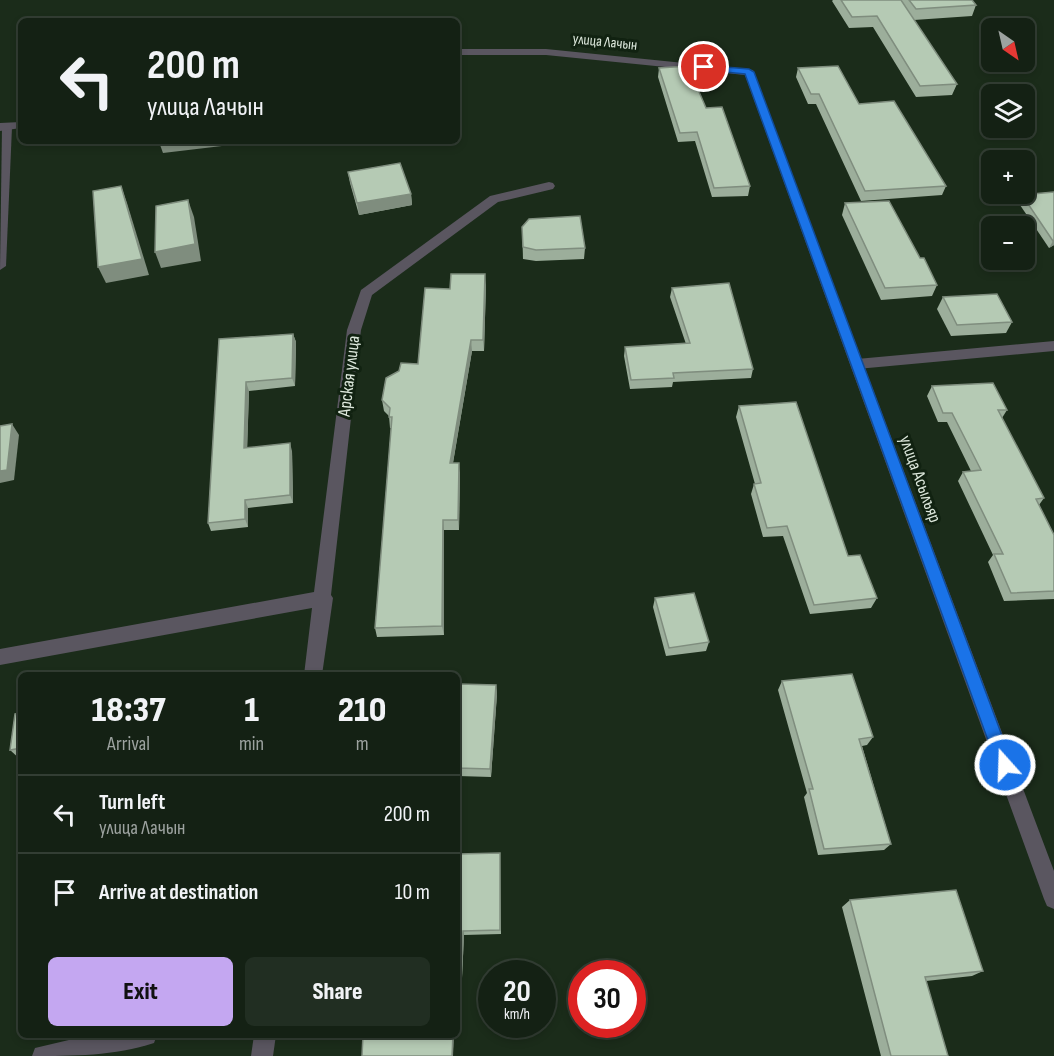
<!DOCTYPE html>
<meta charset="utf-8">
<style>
:root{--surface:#142114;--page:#212e22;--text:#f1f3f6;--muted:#9da3a0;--line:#333e34;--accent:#c4a7f1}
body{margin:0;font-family:"Sofia Sans Condensed",sans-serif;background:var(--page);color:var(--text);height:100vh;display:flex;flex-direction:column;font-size:22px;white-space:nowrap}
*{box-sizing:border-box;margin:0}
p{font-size:20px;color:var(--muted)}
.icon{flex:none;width:33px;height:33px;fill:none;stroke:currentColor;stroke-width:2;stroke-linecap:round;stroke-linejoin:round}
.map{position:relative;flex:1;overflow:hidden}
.drawer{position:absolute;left:18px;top:672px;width:442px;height:366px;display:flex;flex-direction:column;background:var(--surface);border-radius:9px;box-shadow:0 3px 9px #0003,0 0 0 2px var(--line)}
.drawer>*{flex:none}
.hud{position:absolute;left:18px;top:18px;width:442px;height:126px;border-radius:9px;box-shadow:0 3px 9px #0003,0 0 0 2px var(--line);background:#142114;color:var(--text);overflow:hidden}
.needle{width:39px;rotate:146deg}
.fabs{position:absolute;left:981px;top:18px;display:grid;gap:12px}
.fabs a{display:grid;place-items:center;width:54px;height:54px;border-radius:9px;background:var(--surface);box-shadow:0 3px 9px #0003,0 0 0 2px var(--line);font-size:30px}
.speed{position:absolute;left:478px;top:960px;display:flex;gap:12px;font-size:30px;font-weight:700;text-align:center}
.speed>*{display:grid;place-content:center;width:78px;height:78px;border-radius:50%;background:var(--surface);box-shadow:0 3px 9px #0003,0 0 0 2px var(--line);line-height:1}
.speed small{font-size:15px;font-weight:400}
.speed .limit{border:9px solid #d22;background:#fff;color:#111}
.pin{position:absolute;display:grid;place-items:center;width:51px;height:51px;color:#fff;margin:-26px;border:3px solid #fff;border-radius:50%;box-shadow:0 2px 6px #0007}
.me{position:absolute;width:66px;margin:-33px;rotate:340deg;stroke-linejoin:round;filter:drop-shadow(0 0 4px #0008)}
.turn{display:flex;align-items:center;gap:21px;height:126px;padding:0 30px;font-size:27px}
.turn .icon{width:78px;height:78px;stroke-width:2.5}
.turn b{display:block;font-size:42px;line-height:51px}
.eta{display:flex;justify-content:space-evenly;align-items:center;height:102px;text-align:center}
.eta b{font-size:36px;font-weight:800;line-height:42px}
.button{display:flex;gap:12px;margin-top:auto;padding:12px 30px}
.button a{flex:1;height:69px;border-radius:9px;background:var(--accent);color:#111;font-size:24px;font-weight:800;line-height:69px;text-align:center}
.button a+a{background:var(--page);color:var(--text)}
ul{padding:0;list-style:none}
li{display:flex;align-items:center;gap:18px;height:78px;padding:0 30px;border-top:2px solid var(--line)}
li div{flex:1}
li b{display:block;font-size:22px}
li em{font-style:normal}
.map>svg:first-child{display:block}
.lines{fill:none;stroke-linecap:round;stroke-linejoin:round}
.service{fill:#5a5660;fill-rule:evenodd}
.minor{fill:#5a5660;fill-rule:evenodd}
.wall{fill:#9cae9b}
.shaded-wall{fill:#7f8d7e}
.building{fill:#b5cab4;stroke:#7f8d7e;stroke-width:1.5}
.route{fill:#1a73e8;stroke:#114b97;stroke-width:1.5}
.labels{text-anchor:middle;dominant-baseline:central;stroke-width:6;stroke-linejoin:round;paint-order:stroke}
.far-street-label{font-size:15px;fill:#dce7db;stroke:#121}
.street-label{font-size:18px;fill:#dce7db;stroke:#121}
</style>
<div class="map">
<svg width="1054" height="1056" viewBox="0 0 1054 1056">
<rect width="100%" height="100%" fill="#1b2c1a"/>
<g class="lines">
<g class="service">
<polygon points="7,124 12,127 6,266 0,270 2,127"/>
<polygon points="1054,341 1054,351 857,369 850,364 857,359"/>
</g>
<g class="minor">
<polygon points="458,49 546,49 753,70 1054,871 1054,909 1047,906 1044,899 745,75 546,55 458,55"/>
<polygon points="21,122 21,128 0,131 0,123"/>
<polygon points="549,182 553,183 555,186 553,189 498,202 372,295 361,330 331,595 333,598 322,675 304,675 312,608 0,665 0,649 314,592 347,330 361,290 490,196"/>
<path d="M90,1035H157L154,1043C115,1056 72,1056 32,1056L35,1048Z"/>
<polygon points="254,1035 276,1035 273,1056 251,1056"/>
</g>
</g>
<g class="wall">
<polygon points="833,0 972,0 976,5 972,16 914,20 957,84 952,95 916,97 873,27 849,28 832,1"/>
<polygon points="659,68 706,108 750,186 748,196 712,197 695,141 678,142 658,77"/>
<polygon points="798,68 859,104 946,186 942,195 861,201 816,104 808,104 796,77"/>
<polygon points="348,172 411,194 412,205 359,215 350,183"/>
<polygon points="1054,192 1054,245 1049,248 1018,202 1022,195"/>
<polygon points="845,203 920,258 937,285 932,296 881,300 842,215"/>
<polygon points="522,227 585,248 584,259 536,261 523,259"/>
<polygon points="486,285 484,351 472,351 453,463 460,473 459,530 444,530 444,635 377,637 375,628 391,428 390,428 389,416 384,411 382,400 418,364 450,289"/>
<polygon points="672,288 753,369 751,378 673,382 672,387 630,389 624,356 625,347 686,344 670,297"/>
<polygon points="943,297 1012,322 1006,333 951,336 937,309"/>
<polygon points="293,334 296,342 295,386 249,391 247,448 292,451 293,503 248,508 248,527 211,531 208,523 219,339"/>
<polygon points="932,386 1007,410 1002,418 1044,498 1039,505 1054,535 1054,599 1004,601 988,562 993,555 958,481 963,472 971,471 947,422 938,422 927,396"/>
<polygon points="739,406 848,556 877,598 871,608 810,614 783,536 763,537 751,494 754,484 755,484 736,417"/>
<polygon points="655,598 709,642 706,651 666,656 653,607"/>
<polygon points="782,681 873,737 867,745 862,746 891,844 884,850 818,855 804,797 807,793 778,690"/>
<polygon points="458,684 496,685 497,694 491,777 458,776"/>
<polygon points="21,713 21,760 10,750"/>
<polygon points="458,854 500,859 501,934 464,935 461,999 458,999"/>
<polygon points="850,900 983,971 972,976 926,981 948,1056 881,1056 842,907"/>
</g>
<g class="shaded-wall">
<polygon points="167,141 222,141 222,146 163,153 159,142"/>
<polygon points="121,186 127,203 149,275 106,283 98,267"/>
<polygon points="411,194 412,205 359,215 357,203"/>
<polygon points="188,200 194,217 201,261 161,268 155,252"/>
<polygon points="1054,240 1054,245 1049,248 1053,241"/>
<polygon points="485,274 486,285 484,351 483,340"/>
<polygon points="293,334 296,342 295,386 292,378"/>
<polygon points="471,340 472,351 451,474 450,463"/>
<polygon points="246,382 249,391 247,456 244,448"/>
<polygon points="12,424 19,435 14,480 0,483 0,471"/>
<polygon points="290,443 292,451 293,503 290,495"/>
<polygon points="459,463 460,473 459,530 458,520"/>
<polygon points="245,500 248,508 248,527 245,519"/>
<polygon points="443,520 444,530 444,635 442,626"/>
<polygon points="496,685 497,694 491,777 490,769"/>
<polygon points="463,931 464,935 461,999 460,995"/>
<polygon points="453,1035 454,1035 453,1056 452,1056"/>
</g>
<g class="building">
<polygon points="841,0 901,0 957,84 920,86 877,16 852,17"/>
<polygon points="909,0 972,0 976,5 916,9"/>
<polygon points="688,66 706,108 722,107 750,186 714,188 697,132 680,133 659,68"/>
<polygon points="838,66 859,104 894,101 946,186 865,191 819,94 811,94 798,68"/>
<polygon points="400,163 411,194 357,203 348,172"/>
<polygon points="121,186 142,259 98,267 93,191"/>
<polygon points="1054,192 1054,240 1053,241 1022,195"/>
<polygon points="188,200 195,244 155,252 156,206"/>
<polygon points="889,201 920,258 924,258 937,285 885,288 845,203"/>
<polygon points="580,216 585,248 536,250 523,247 522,227 529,219"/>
<polygon points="451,274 485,274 483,340 471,340 450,463 459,463 458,520 443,520 442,626 375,628 392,417 389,417 390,408 382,400 386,378 399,371 401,363 418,364 425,288 450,289"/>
<polygon points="729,283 753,369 673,373 674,378 631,380 625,347 690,343 672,288"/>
<polygon points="997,294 1012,322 957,325 943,297"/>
<polygon points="293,334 292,378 246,382 244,448 290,443 290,495 245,500 245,519 208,523 219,339"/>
<polygon points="993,383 1007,410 998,410 1044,498 1036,499 1054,535 1054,591 1011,593 994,554 1003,554 963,472 981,470 952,413 943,413 932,386"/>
<polygon points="796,402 848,556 860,555 877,598 814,605 787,526 767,528 754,484 761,483 739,406"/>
<polygon points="12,424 7,470 0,471 0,426"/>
<polygon points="694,593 709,642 669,648 655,598"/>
<polygon points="140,671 140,675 111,675"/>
<polygon points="852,674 873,737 859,739 891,844 824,849 809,789 813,789 782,681"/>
<polygon points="458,684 496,685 490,769 458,768"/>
<polygon points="21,713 21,748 10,750 15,714"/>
<polygon points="500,853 500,930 463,931 460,995 458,995 458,854"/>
<polygon points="956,890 983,971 925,977 948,1056 891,1056 850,900"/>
<polygon points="363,1035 453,1035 452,1056 362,1056"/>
</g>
<polygon class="route" points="701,65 749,69 754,72 1013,765 1010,770 1005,773 999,770 997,765 745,74 704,70 699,67"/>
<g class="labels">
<g class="far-street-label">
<text transform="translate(605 42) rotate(6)">улица Лачын</text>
</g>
<g class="street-label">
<text transform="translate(349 376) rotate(-83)">Арская улица</text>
<text transform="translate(920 479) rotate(70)">улица Асылъяр</text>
</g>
</g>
</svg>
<div class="fabs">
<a><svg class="needle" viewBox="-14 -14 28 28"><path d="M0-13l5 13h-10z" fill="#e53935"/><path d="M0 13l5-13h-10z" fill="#9da3a0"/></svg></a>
<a><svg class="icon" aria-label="layers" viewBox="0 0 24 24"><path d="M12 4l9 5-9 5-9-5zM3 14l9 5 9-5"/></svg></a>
<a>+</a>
<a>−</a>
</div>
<div class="speed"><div>20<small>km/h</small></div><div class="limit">30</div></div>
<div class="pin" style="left:704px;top:67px;background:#d93025"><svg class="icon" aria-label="arrive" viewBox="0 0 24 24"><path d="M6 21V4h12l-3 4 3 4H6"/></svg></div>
<svg class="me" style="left:1005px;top:765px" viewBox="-20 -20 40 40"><circle r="17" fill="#1a73e8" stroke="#fff" stroke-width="3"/><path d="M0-11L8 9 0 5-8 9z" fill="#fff"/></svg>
<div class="hud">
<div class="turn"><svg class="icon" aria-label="left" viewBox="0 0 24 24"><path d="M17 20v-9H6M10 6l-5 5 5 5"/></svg><div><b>200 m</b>улица Лачын</div></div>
</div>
<section class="drawer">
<div class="eta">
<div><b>18:37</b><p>Arrival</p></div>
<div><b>1</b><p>min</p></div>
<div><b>210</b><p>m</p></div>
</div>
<ul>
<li><svg class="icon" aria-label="left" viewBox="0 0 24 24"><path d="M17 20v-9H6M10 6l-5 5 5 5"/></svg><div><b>Turn left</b><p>улица Лачын</p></div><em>200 m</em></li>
<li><svg class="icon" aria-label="arrive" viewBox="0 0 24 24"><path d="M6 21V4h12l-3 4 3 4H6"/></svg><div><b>Arrive at destination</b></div><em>10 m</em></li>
</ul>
<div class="button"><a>Exit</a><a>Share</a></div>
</section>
</div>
